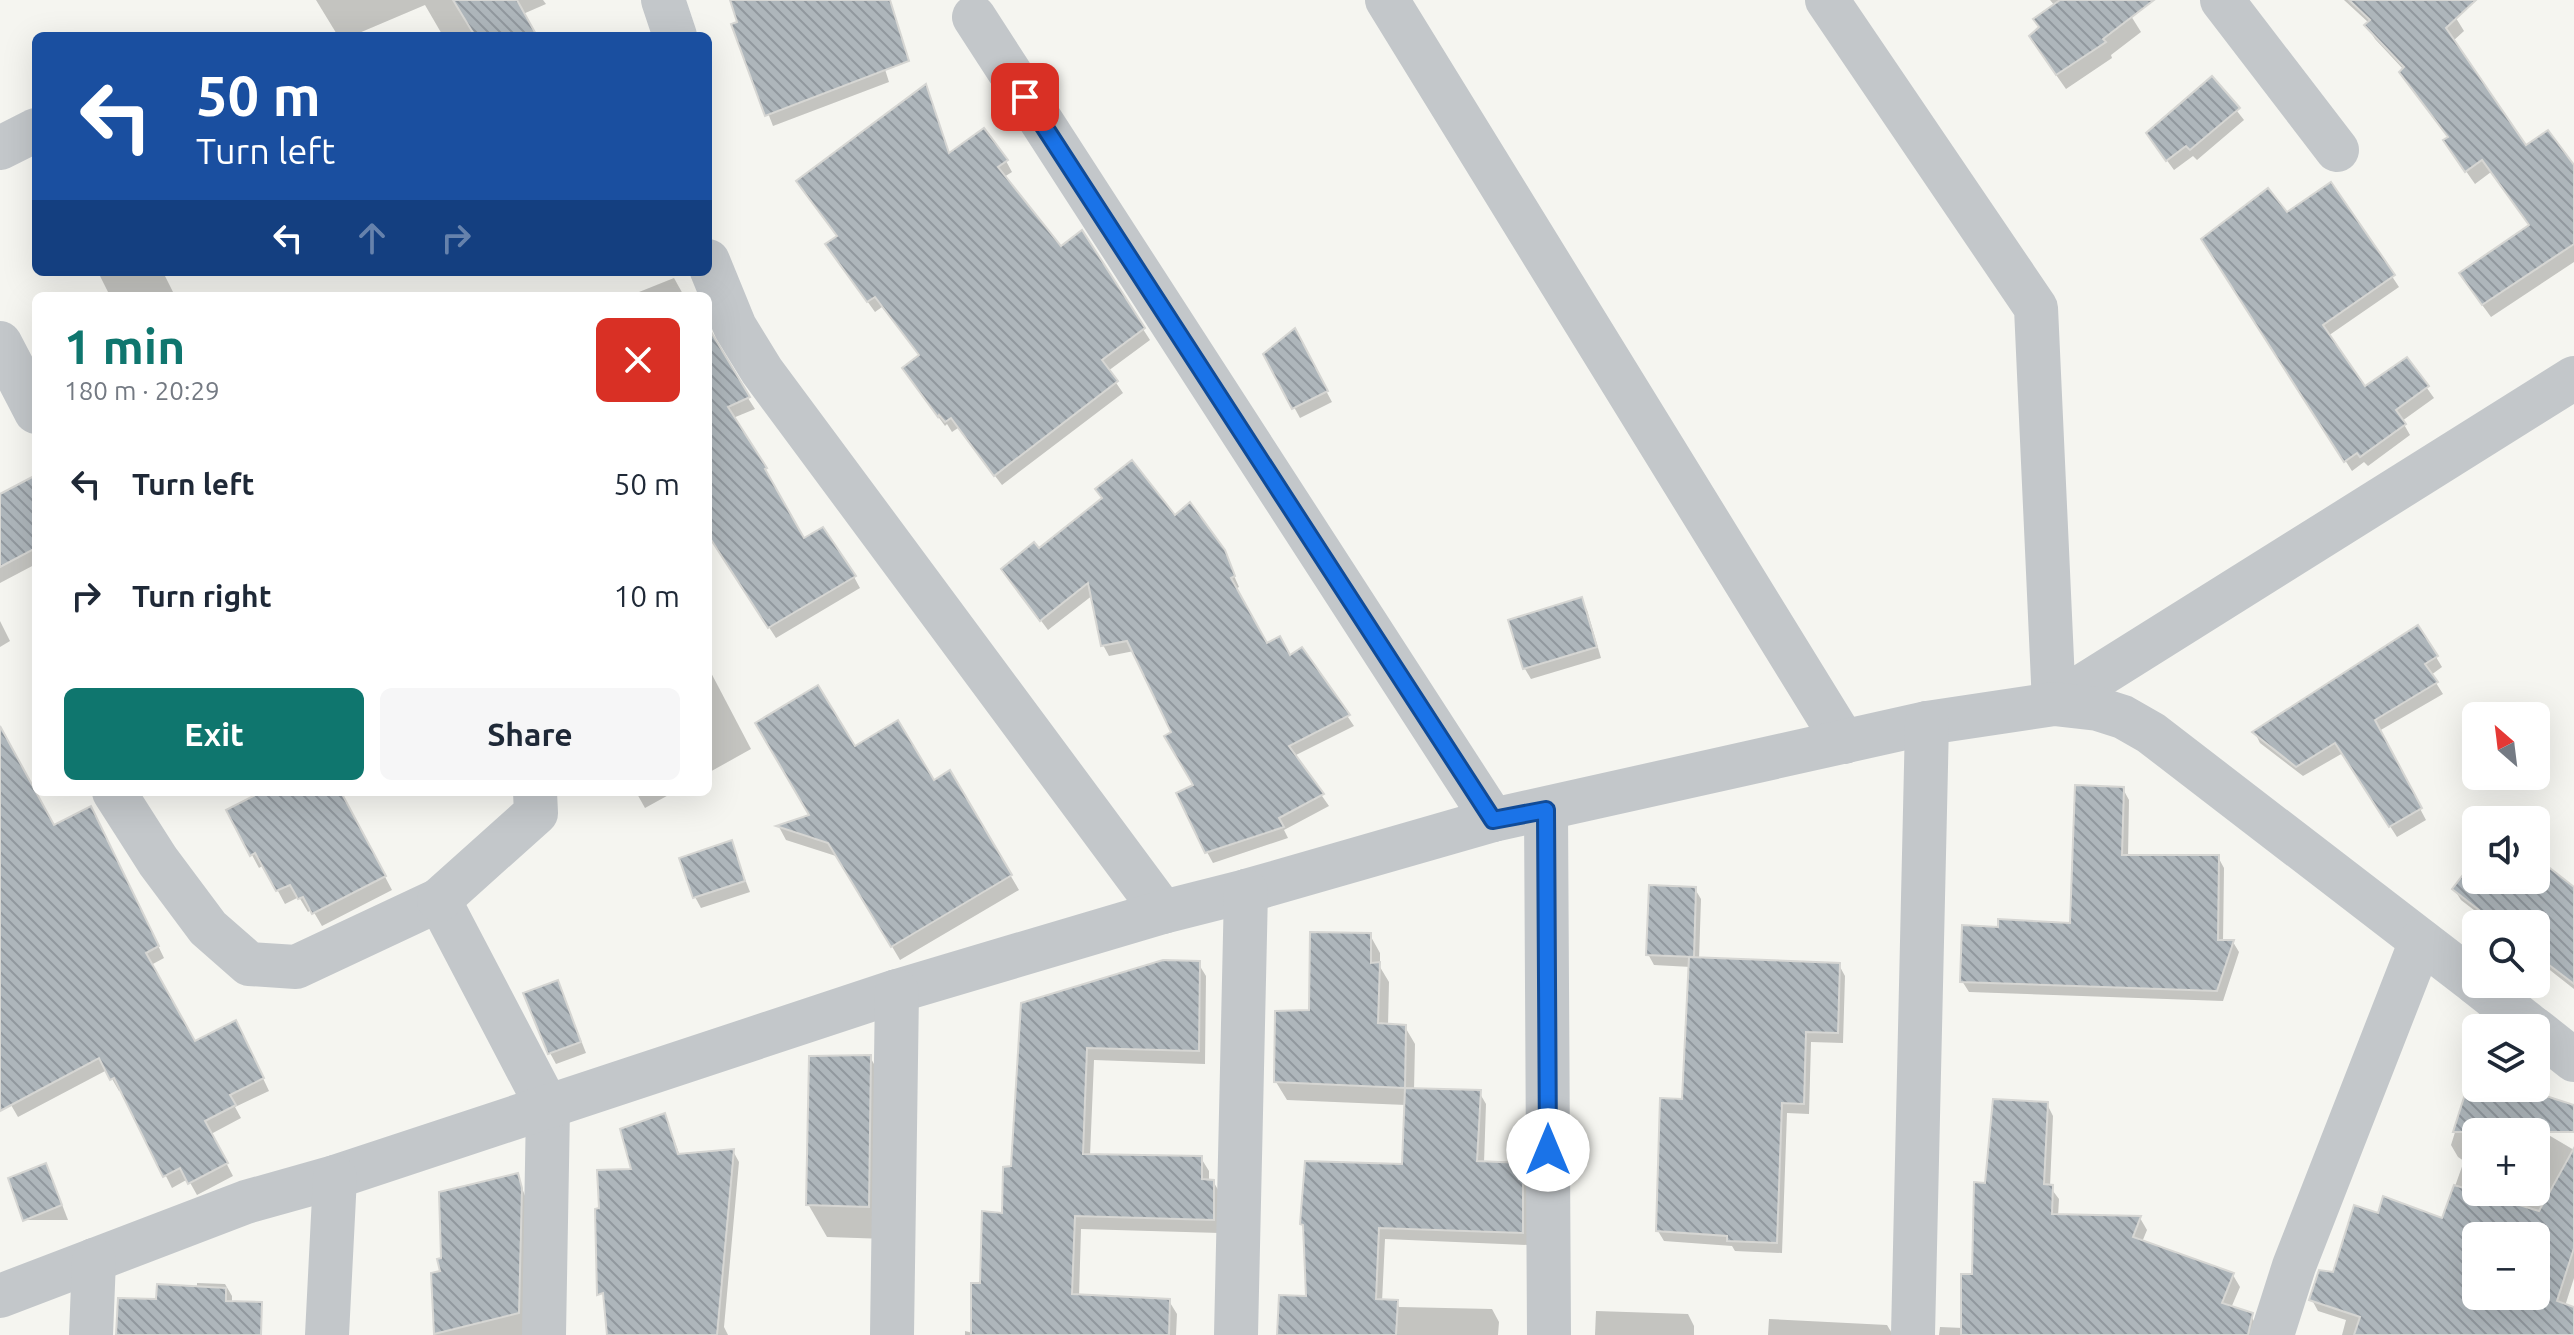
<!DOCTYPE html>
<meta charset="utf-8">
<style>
:root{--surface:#fff;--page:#f6f6f7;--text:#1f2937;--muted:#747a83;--accent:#0f766e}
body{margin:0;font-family:Ubuntu,sans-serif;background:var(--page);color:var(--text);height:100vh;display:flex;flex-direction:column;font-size:30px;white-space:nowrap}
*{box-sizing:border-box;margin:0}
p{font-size:26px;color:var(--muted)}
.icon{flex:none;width:44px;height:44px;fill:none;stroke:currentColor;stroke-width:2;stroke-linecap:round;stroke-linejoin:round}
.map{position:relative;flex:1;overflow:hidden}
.drawer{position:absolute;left:32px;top:292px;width:680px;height:504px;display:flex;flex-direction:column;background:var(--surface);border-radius:12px;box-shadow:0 8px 32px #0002}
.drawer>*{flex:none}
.hud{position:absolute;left:32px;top:32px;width:680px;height:244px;border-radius:12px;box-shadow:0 8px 32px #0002;background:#1a4fa0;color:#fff;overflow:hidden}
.needle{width:52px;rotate:332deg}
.buttons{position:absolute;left:2462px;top:702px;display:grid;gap:16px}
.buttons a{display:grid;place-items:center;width:88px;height:88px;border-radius:12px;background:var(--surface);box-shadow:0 8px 32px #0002;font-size:40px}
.pin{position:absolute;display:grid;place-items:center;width:68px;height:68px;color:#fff;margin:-34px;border-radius:16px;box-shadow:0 4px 12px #0006}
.me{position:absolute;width:88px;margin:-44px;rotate:0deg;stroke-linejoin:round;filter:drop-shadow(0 0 6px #0008)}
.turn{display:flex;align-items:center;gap:28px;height:168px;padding:0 32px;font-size:36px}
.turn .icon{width:104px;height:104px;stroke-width:2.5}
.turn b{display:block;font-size:56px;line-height:68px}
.lanes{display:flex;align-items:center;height:76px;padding:0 32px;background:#0003;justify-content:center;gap:40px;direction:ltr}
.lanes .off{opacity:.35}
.round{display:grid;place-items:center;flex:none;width:84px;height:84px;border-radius:12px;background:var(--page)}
.overview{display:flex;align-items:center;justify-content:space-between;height:136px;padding:0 32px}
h1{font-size:48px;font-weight:700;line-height:60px;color:var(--accent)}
.action{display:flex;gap:16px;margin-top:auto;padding:16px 32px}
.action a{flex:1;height:92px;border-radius:12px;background:var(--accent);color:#fff;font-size:32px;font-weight:700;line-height:92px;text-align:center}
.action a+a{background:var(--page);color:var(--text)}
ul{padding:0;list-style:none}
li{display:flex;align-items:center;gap:24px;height:112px;padding:0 32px}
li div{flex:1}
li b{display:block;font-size:30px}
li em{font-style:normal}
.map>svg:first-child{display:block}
.shadow{fill:#0003;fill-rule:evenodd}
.building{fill:url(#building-back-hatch);stroke:#d6d6d3;stroke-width:2;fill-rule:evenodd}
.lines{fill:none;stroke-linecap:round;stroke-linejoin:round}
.street{stroke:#c3c7ca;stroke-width:44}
.route-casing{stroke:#114b97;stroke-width:20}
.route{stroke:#1a73e8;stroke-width:14}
</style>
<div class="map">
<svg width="2574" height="1335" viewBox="0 0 2574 1335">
<defs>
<pattern id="building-back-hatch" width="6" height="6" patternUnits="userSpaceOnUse" patternTransform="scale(2)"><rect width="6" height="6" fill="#aeb6bb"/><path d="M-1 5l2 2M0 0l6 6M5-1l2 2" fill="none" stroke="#91989e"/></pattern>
</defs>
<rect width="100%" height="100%" fill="#f5f5f0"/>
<g class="shadow">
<polygon points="316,0 543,0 546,4 523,14 535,36 477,36 475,32 468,36 443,36 425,5 352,36 338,36"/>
<polygon points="732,0 843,0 876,41 889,82 773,126 734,25 740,23"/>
<polygon points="2050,0 2121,0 2141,32 2111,55 2112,58 2066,89 2040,52 2041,28 2055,6"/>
<polygon points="2344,0 2438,0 2456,18 2464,31 2453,41 2526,148 2574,168 2574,262 2491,317 2469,287 2531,226 2491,172 2475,184 2454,154 2449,138 2409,86 2401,72 2404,70 2375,39 2367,26 2369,23"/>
<polygon points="2212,79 2244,120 2197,160 2193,156 2174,170 2155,144"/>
<polygon points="925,87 950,155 1006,161 1012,172 1004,177 1061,248 1081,233 1150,340 1108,371 1123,393 1002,485 958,428 952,432 947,424 945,426 911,379 921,357 882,307 875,312 834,255 839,237"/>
<polygon points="2331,184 2399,287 2328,336 2365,389 2407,360 2434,398 2402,421 2410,435 2368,466 2364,462 2352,471 2210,250 2286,214"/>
<polygon points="98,272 163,272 175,296 110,296"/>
<polygon points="674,278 684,296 629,296"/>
<polygon points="708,327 717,350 755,409 733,418 771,479 769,480 804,541 854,577 860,588 776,638 708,533"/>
<polygon points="1294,331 1332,402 1300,418 1265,354"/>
<polygon points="36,489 36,564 0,583 0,497"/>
<polygon points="1175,517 1223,551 1239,587 1235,589 1266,645 1290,657 1302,649 1354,726 1294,756 1329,806 1284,830 1288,838 1213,863 1207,852 1196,786 1174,733 1134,651 1109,656 1103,645 1093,595 1048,630 1003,570 1039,551"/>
<polygon points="1581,599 1587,610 1601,658 1531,679 1525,669 1511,621"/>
<polygon points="0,621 10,641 0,647"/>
<polygon points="2436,657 2442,667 2431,675 2443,694 2379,731 2426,820 2397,837 2343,753 2303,776 2260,743 2255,733"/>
<polygon points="708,667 751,749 708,773"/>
<polygon points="0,730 54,828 97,820 164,958 151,965 194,1044 242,1034 269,1091 235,1107 241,1118 211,1134 233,1176 197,1195 188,1179 172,1188 122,1089 119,1091 107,1070 18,1117 0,1086"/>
<polygon points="854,748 933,783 950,773 1019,890 900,960 839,857 786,840 779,827 812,816"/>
<polygon points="2123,789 2129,800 2128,857 2218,857 2224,868 2223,942 2233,942 2239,952 2223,1001 1969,992 1962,981 2072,926"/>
<polygon points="255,792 340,792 392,890 322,926 312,909 308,912 299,897 285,904 264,865 259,868 252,855 258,796"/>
<polygon points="636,792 674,792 645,808"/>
<polygon points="731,843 750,892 701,908 695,897"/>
<polygon points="2536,860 2574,890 2574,989 2536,959 2536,924 2492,924 2461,900 2454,889 2476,861 2476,880 2536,880"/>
<polygon points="1695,889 1701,899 1699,960 1839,965 1845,976 1843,1043 1811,1042 1809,1114 1787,1113 1782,1253 1735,1251 1732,1246 1664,1241 1658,1231 1684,1101 1691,967 1654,965 1648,954"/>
<polygon points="1370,935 1380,953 1380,967 1389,982 1388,1026 1405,1027 1415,1044 1414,1090 1479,1092 1486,1104 1484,1163 1522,1165 1529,1177 1529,1245 1385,1239 1382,1302 1397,1302 1399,1307 1492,1309 1499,1322 1498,1335 1279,1335 1308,1298 1305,1229 1302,1224 1404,1166 1406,1105 1287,1100 1276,1082 1310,1012"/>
<polygon points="1198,963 1206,976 1205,1064 1094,1060 1090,1156 1201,1158 1209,1171 1209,1181 1213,1181 1221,1195 1220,1233 1081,1229 1079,1297 1169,1301 1177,1314 1176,1335 965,1335 965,1331 973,1333 982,1286 1004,1215 1013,1168 1023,1004"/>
<polygon points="558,982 586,1053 556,1064 550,1053"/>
<polygon points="870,1057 889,1090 887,1239 827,1237 808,1204"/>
<path d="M2469,1088L2574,1150V1278L2565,1306L2574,1309V1335H2342L2346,1320L2318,1311L2312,1300L2380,1215L2443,1220L2464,1161L2458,1157L2451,1145ZM2476,1132H2536V1192H2476ZM2476,1236H2536V1296H2476Z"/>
<polygon points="2047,1104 2053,1116 2050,1187 2059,1199 2058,1216 2140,1218 2147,1230 2142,1242 2233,1275 2240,1287 2231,1308 2251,1316 2258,1328 2256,1335 1939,1335 1940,1327 1963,1328 1987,1185"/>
<polygon points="665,1115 680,1156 733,1151 739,1162 724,1327 728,1335 609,1335 634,1171"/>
<polygon points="45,1165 51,1176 68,1220 27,1220 21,1209"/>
<polygon points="517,1175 527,1201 524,1335 434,1335 442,1272"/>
<polygon points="197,1283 225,1284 232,1296 232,1335 118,1335 158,1301 197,1289"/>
<polygon points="1596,1311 1688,1314 1694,1326 1694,1335 1595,1335"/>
<polygon points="1769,1319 1887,1325 1893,1335 1768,1335"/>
</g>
<g class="building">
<polygon points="453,0 517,0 537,36 475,36"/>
<polygon points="730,0 890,0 909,61 765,116 731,24 737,22"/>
<polygon points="2060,0 2154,0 2103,39 2106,42 2056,75 2029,36 2039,27 2033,19"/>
<polygon points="2349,0 2476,0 2446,28 2526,145 2548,130 2574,165 2574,244 2482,305 2459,273 2529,225 2482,160 2465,172 2443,140 2448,137 2399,72 2404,67 2364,25 2370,20"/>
<polygon points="2212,76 2240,108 2190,150 2186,146 2166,161 2146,133"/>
<polygon points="926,84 949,153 984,128 1008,160 998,167 1061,246 1082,230 1145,328 1102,360 1118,381 994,476 951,418 945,422 939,415 938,417 902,368 919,355 875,297 867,302 825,244 837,236 796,181"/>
<polygon points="2331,182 2395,275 2323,325 2365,386 2407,357 2429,386 2396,410 2406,424 2360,457 2357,453 2344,462 2201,239 2268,188 2287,212"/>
<polygon points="708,327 750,397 728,407 767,468 765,469 804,538 823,527 856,576 768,628 708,535"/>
<polygon points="1295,328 1328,391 1292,409 1263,354"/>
<polygon points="1132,460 1175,515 1190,502 1225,550 1235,576 1231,578 1267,643 1280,636 1290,655 1302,647 1350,715 1289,746 1324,794 1279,818 1284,827 1205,853 1176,793 1193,785 1164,736 1171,732 1127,641 1101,646 1088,583 1040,621 1001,569 1034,542 1039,548 1102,498 1095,489"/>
<polygon points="36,475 36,548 0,567 0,494"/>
<polygon points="1582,597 1597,647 1523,669 1508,620"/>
<polygon points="2418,625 2438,656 2425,664 2438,682 2375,720 2422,808 2389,827 2335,743 2296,767 2252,732"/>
<polygon points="818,685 855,746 898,720 934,780 950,770 1012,875 891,947 828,843 776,826 809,815 755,723"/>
<polygon points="0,726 54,825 91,806 159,946 146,953 195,1041 236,1020 264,1078 230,1095 236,1105 205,1121 228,1163 188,1184 180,1168 163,1177 114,1078 110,1080 99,1058 0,1111"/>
<polygon points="2075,785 2124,787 2122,855 2219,855 2218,940 2234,940 2217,991 1960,982 1962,925 1998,927 1998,919 2070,923"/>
<polygon points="261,792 341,792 386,876 312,914 303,897 298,899 290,885 276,891 255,853 250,856 226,810"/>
<polygon points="732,840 745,881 693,898 679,858"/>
<polygon points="2536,857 2574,887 2574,984 2536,955 2536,924 2497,924 2452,889 2476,858 2476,880 2536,880"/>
<polygon points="1649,885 1696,887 1694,957 1646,955"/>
<polygon points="1310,932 1371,933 1371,963 1380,962 1378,1023 1406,1025 1405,1088 1274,1082 1275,1011 1309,1010"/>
<polygon points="1689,957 1840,963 1838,1033 1806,1032 1804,1104 1782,1103 1777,1243 1727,1241 1727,1236 1656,1231 1660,1098 1682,1099"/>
<polygon points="1163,960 1200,961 1199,1051 1087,1048 1083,1154 1202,1156 1202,1179 1214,1180 1214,1220 1075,1216 1072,1294 1170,1299 1169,1335 971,1335 971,1283 980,1283 982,1211 1002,1213 1003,1167 1011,1166 1021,1003"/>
<polygon points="558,980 581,1042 548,1054 523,993"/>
<polygon points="871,1055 869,1207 806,1205 809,1056"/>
<polygon points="1405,1088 1481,1090 1477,1161 1523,1163 1523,1233 1379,1228 1376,1299 1398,1300 1396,1335 1277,1335 1279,1295 1306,1296 1303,1225 1300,1224 1305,1161 1402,1164"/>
<polygon points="2467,1088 2521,1088 2574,1105 2574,1132 2453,1132"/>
<polygon points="1993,1099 2048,1102 2044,1184 2053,1185 2052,1214 2141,1216 2133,1237 2234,1273 2222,1303 2253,1313 2248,1335 1961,1335 1961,1274 1972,1274 1974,1182 1985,1183"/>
<polygon points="665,1113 678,1154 734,1149 717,1335 607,1335 603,1293 597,1295 595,1209 599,1208 597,1170 631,1169 620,1129"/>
<path d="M2574,1148V1248L2557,1301L2574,1307V1335H2354L2360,1317L2309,1300L2319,1270L2333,1272L2354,1205L2378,1213L2383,1196L2442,1218L2454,1185L2539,1211ZM2476,1236H2536V1296H2476Z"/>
<polygon points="46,1163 62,1205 23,1221 8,1178"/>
<polygon points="518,1173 522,1188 519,1313 434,1334 431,1273 440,1271 437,1259 441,1258 439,1192"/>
<polygon points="157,1284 226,1288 226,1301 262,1302 261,1335 116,1335 118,1298 156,1299"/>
</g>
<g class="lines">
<g class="street">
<polyline points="663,0 675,36"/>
<polyline points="1387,0 1844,742"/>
<polyline points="1827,0 2036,308 2054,704 2574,378"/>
<polyline points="2222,0 2337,150"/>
<polyline points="974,17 1493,820"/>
<polyline points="0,148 36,130"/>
<polyline points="708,261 735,327 762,371 1163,912"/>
<polyline points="0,343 36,412"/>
<polyline points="114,792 158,861 208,928 249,964 296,967 439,900 548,1108 544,1335"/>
<polyline points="1546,810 1549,1335"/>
<polyline points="439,900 536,813 535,792"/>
<polyline points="2477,984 2533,1028"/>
<polyline points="2536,1030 2574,1060"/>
<polyline points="0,1296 246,1202 335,1177 897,991 1163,912 1246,891 1493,820 1927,723 2054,704 2098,709 2123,717 2151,733 2476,983"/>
<polyline points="91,1335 94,1260"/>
<polyline points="327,1335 335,1177"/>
<polyline points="892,1335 897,991"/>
<polyline points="1236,1335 1246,891"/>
<polyline points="1913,1335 1927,723"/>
<polyline points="2272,1335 2294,1266 2421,941"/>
</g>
</g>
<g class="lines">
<defs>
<polyline id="route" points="1025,97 1493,820 1546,810 1548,1150"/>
</defs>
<use href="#route" class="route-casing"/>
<use href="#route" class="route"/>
</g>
</svg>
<div class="buttons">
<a><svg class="needle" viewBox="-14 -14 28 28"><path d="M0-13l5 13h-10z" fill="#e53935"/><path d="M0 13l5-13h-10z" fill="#747a83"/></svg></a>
<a><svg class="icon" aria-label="sound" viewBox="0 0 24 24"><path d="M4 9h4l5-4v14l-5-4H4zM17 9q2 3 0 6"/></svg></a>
<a><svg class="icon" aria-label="search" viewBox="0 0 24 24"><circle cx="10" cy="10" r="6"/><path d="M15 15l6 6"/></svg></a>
<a><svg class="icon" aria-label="layers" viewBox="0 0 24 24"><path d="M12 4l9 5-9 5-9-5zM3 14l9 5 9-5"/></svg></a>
<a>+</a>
<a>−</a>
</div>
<div class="pin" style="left:1025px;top:97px;background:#d93025"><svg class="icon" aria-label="arrive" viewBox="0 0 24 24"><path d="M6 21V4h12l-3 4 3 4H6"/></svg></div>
<svg class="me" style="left:1548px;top:1150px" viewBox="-20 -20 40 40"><circle r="19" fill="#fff"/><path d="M0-13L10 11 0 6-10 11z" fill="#1a73e8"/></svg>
<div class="hud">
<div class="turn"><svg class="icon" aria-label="left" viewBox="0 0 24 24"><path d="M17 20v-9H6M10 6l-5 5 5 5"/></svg><div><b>50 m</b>Turn left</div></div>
<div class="lanes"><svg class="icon" aria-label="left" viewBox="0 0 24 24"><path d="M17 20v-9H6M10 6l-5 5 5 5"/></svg><svg class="icon off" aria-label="ahead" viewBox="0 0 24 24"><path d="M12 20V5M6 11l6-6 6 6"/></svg><svg class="icon off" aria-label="right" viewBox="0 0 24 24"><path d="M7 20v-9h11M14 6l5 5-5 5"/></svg></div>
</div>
<section class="drawer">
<div class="overview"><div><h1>1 min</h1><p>180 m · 20:29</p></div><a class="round" style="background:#d93025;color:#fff"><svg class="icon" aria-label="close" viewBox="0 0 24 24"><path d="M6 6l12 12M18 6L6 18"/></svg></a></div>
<ul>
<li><svg class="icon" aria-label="left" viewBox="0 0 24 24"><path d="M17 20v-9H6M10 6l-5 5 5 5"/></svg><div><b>Turn left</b></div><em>50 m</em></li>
<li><svg class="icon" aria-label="right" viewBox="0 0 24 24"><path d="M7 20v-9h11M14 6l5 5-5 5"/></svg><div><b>Turn right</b></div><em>10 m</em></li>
</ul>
<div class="action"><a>Exit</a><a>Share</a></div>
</section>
</div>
